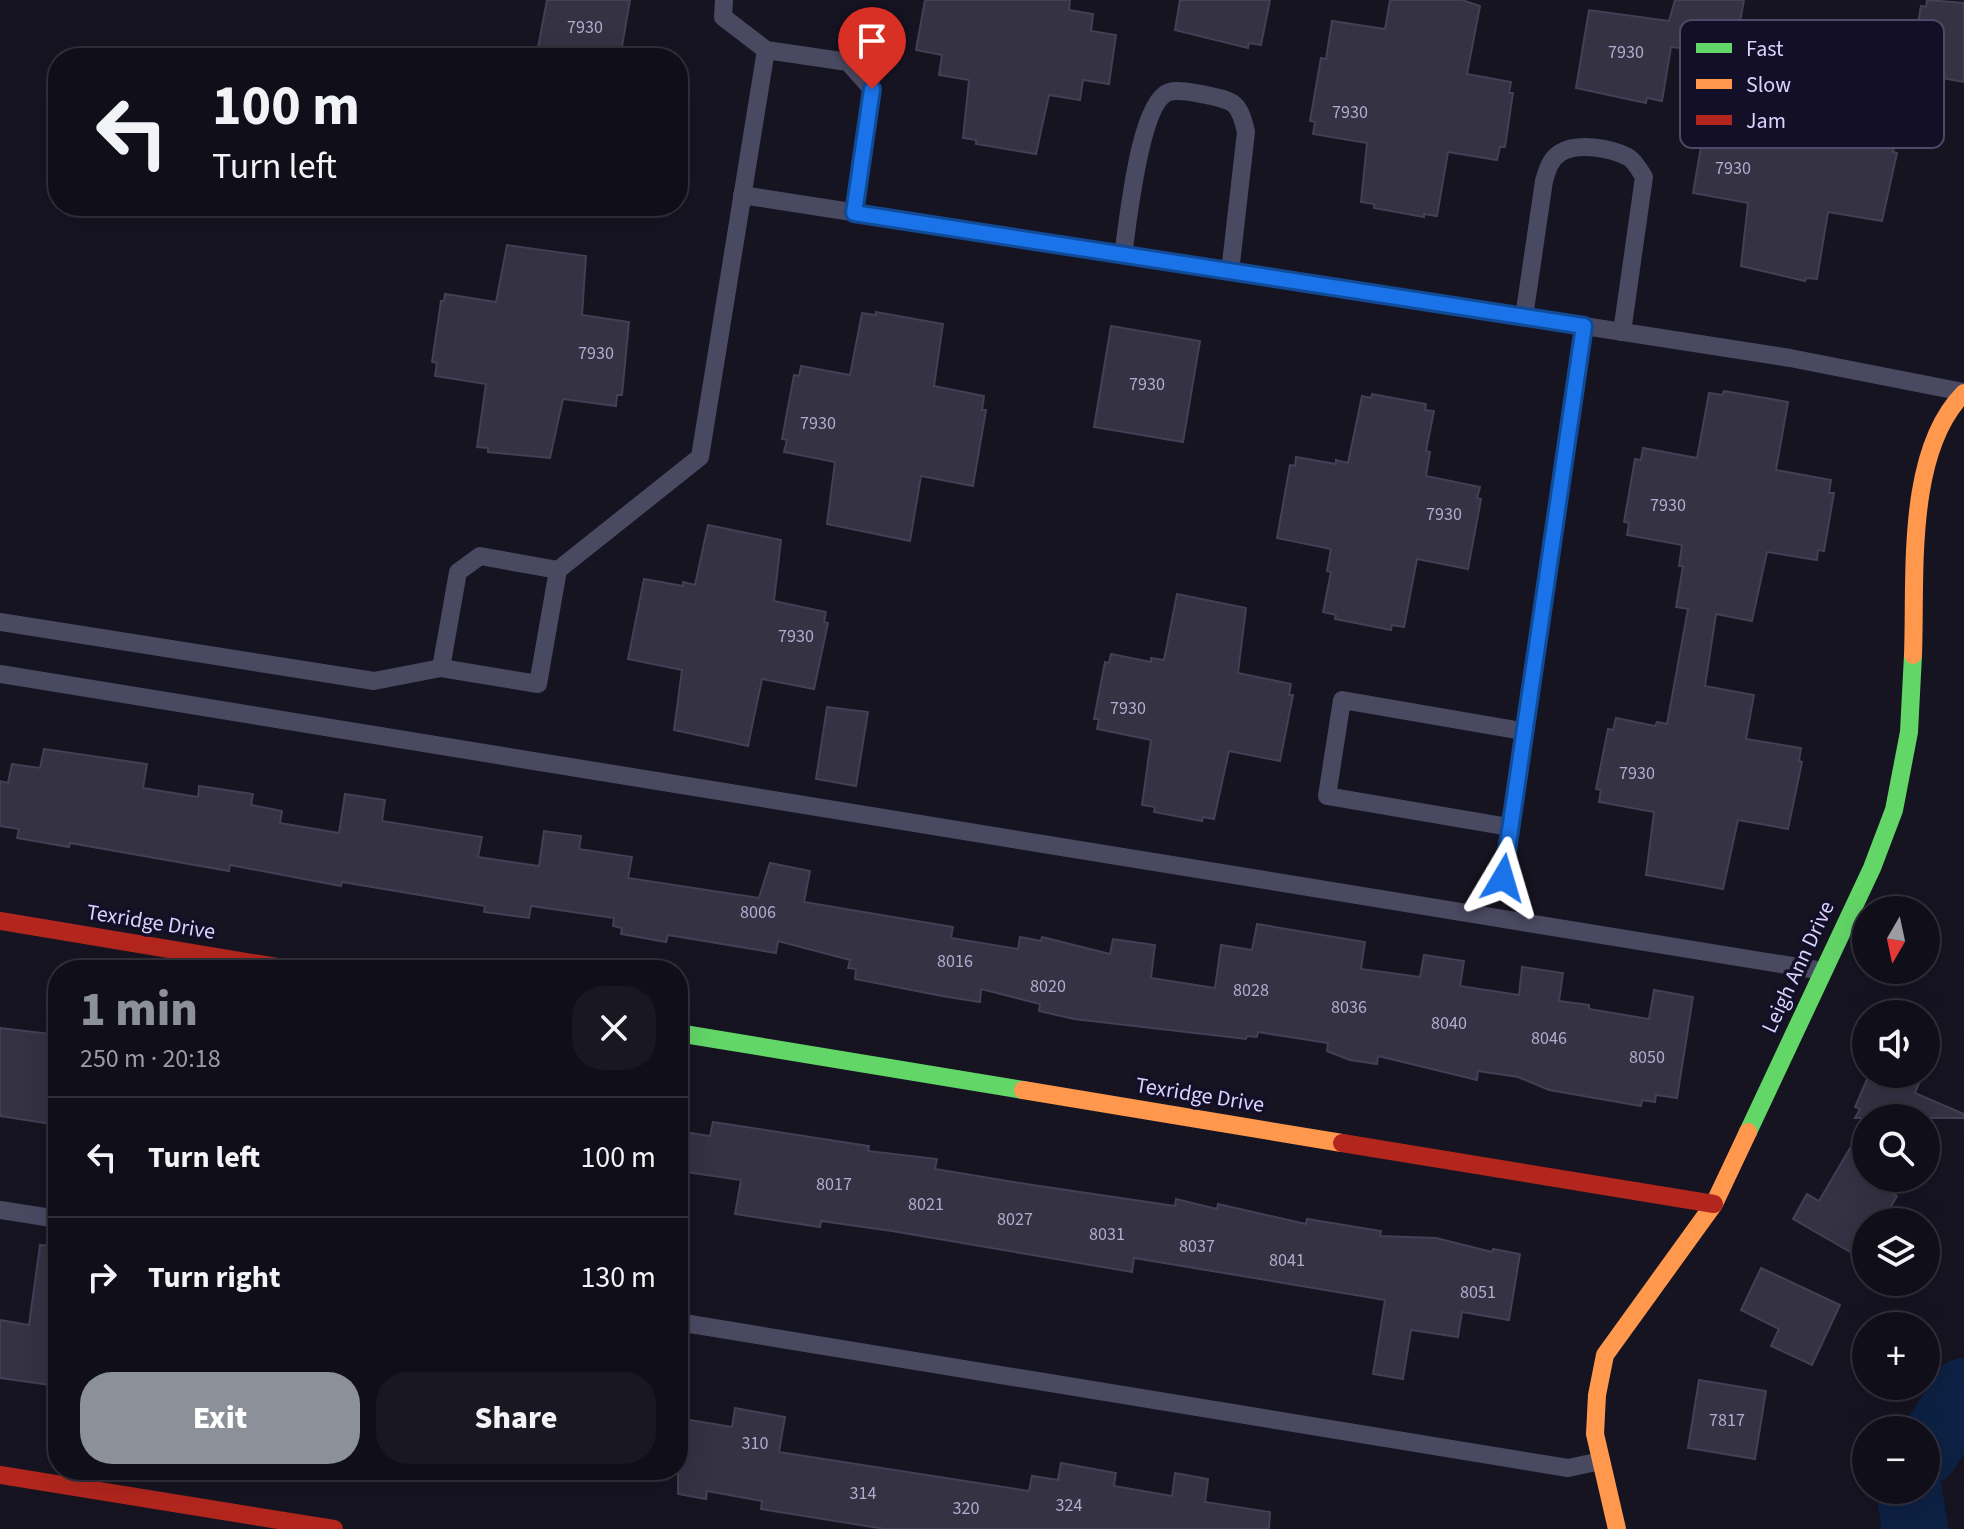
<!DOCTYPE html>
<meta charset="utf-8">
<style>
:root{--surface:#100f19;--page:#191822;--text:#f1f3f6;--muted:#9c9ca2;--line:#302f38;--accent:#8c9099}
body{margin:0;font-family:"Source Sans 3",sans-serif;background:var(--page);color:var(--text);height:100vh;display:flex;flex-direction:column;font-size:30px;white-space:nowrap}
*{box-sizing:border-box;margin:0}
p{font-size:26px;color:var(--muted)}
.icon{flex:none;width:44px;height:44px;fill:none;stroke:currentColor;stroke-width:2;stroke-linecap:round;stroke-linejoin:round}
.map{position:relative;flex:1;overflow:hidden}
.sheet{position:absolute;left:48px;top:960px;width:640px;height:520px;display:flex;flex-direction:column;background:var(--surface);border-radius:32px;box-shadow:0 8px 32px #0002,0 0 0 2px var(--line)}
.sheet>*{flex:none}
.guide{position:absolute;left:48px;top:48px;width:640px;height:168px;border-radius:32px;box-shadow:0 8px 32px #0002,0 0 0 2px var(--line);background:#100f19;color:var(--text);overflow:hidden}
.needle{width:52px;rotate:189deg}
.tools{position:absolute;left:1852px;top:896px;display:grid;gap:16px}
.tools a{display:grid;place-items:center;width:88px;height:88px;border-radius:50%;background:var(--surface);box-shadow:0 8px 32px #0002,0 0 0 2px var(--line);font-size:40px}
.pin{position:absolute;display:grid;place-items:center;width:68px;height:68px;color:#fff;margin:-82px -34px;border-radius:50% 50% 50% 0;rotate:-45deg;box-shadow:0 0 8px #0007}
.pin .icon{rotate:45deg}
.me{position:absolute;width:88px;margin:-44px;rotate:7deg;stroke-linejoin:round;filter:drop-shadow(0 0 6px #0008)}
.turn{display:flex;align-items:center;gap:28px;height:168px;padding:0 32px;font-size:36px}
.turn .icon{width:104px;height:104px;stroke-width:2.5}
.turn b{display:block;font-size:56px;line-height:68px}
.round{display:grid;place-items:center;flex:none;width:84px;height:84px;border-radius:32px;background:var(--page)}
.overview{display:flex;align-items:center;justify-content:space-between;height:136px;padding:0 32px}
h1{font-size:48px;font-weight:800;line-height:60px;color:var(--accent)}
.cta{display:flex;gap:16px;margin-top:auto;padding:16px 32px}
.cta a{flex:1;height:92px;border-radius:32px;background:var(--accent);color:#fff;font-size:32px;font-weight:800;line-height:92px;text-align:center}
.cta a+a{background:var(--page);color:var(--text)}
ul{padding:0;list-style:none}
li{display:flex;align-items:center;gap:24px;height:120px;padding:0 32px;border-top:2px solid var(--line)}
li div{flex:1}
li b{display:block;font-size:30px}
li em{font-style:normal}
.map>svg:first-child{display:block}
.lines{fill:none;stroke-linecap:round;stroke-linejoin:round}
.river{stroke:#0d2144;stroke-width:66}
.building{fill:#343243;stroke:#433f54;stroke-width:2}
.lane{stroke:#4a4962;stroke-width:18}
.fast{stroke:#63d668;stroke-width:18}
.slow{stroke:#ff974d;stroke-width:18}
.jam{stroke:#b3261e;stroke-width:18}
.route-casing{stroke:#114b97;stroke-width:20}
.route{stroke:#1a73e8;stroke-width:14}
.labels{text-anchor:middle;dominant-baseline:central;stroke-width:7;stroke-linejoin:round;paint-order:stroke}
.number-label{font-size:18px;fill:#b0acd0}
.street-label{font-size:22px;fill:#d9d4ff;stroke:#130f26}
.key{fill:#130f26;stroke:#4e4a67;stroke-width:2}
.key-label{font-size:22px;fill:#d9d4ff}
</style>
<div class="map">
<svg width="1964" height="1529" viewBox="0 0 1964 1529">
<rect width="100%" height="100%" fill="#161421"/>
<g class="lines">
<g class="river">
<polyline points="1926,1452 1964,1391"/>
<polyline points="1909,1490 1915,1529"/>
</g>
</g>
<g class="building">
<polygon points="547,0 630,0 620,58 536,58"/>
<polygon points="925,0 1070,0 1069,10 1093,14 1091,31 1116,35 1109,84 1083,80 1080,100 1049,95 1036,154 976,144 976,140 963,138 969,80 939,75 942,55 916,50"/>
<polygon points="1180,0 1270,0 1261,45 1249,43 1248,48 1175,30"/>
<polygon points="1390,0 1462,0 1480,6 1467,74 1511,82 1509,93 1513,93 1505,147 1500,147 1497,160 1448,152 1437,216 1424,214 1424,217 1374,208 1374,204 1361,202 1367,143 1313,134 1315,122 1310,121 1321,58 1326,59 1332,21 1385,29"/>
<polygon points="1675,0 1744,0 1734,54 1671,47 1662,101 1647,98 1646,103 1576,88 1589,10 1669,21"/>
<polygon points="1927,0 1964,3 1964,82 1914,73 1916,60 1912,59 1921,6 1926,7"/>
<polygon points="1773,50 1840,62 1839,65 1849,67 1842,132 1895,142 1893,152 1897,153 1882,221 1828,212 1817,279 1806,278 1805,281 1741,266 1748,203 1693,193 1707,113 1760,123"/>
<polygon points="507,245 586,256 582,315 629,322 622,395 617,395 616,406 563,399 550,458 488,452 488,448 477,447 486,384 435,376 437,363 432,362 441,301 444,301 445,294 496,302"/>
<polygon points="876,312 943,324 934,386 984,396 982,410 986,410 973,486 921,476 910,541 827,524 835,462 784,452 787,440 782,439 794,375 799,376 801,366 850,375 862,313 876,315"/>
<polygon points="1111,326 1200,341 1183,442 1094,427"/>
<polygon points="1724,391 1788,402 1776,470 1831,480 1829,493 1834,493 1824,551 1818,550 1817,560 1767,552 1752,621 1716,614 1705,686 1754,695 1746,739 1801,748 1799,761 1802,762 1788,829 1738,820 1723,889 1646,875 1654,812 1599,802 1601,790 1596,789 1608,729 1613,730 1616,718 1655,726 1657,722 1667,724 1688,609 1676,607 1683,566 1679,566 1682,545 1627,535 1629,523 1624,522 1635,459 1641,460 1643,448 1697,458 1709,393 1722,395"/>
<polygon points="1372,394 1426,404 1425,410 1434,411 1426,451 1430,452 1426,476 1480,487 1477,498 1481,499 1468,569 1417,559 1404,627 1392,625 1391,630 1335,619 1336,615 1323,612 1331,572 1327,571 1331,549 1277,538 1290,465 1295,466 1296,457 1336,464 1336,460 1348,463 1362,396 1371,398"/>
<polygon points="708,525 781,540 774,601 826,612 824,622 828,623 814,689 762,679 748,746 674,730 682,670 628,659 644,579 683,586 683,582 695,585"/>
<polygon points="1177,594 1246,608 1238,673 1291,684 1289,695 1293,695 1280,761 1229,751 1214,819 1203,817 1202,821 1154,812 1155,807 1142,805 1151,740 1097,729 1099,719 1094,719 1105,662 1109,663 1111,654 1151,662 1151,658 1164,660"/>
<polygon points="827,707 868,712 856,786 816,779"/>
<polygon points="44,749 147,764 143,788 198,797 199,786 253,794 251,805 282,811 280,823 339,833 345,794 385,800 382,821 482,837 478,857 539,866 544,831 581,836 579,849 632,857 628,878 759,898 770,863 810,871 804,902 953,927 951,938 1018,949 1020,937 1041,941 1042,937 1110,954 1113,939 1155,945 1151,978 1215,988 1221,945 1252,950 1257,924 1365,942 1361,969 1420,977 1424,955 1464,961 1460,986 1519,995 1522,967 1563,973 1559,1001 1589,1005 1589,1009 1649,1019 1654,990 1693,997 1677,1098 1656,1095 1655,1102 1642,1100 1641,1106 1549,1090 1518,1077 1478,1071 1477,1080 1378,1056 1377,1064 1350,1060 1327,1051 1328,1043 1258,1032 1257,1037 1247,1036 1246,1039 1074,1019 1039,1011 1040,1004 981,989 980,1002 942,996 855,979 856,969 848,968 850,960 778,941 776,953 668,935 666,942 621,934 622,928 613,926 614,918 531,906 529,918 484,912 485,906 342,882 341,886 230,865 229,871 70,843 69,847 17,838 19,829 0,826 0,781 8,783 12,764 40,768"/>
<polygon points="0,1028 58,1035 58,1125 0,1116"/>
<polygon points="1875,1074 1923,1074 1915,1093 1964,1114 1964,1118 1855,1118 1860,1109 1855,1107 1868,1077"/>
<polygon points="1866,1121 1866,1178 1897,1196 1882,1222 1866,1222 1866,1261 1793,1219 1807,1194 1819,1201"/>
<polygon points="713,1122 869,1146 868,1151 937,1159 935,1169 1026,1184 1175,1206 1176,1199 1217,1209 1218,1204 1306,1224 1307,1219 1381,1231 1380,1236 1436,1238 1492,1252 1493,1249 1520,1254 1509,1320 1462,1312 1458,1337 1411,1330 1403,1379 1373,1374 1385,1300 1134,1258 1132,1272 892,1231 821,1221 820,1227 735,1214 741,1180 678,1171 678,1131 710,1136"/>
<polygon points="40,1245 58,1246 58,1386 0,1378 0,1320 29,1325"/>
<polygon points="1761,1268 1840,1305 1812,1365 1771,1346 1779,1329 1741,1310"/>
<polygon points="1699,1380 1766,1391 1755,1459 1688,1448"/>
<polygon points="735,1408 785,1417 779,1452 1029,1491 1032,1476 1058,1480 1061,1463 1116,1473 1114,1486 1172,1496 1175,1473 1208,1479 1205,1502 1270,1512 1269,1529 885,1529 761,1509 762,1501 707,1491 706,1499 678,1494 678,1418 732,1427"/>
</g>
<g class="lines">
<g class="lane">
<polyline points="724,0 723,17 766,50 848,62 872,89 854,213"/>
<polyline points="742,195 1790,358 1963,392"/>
<path d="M1123,255C1128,224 1139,102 1169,92C1179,89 1196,93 1206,95C1235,101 1239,102 1246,132L1230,272"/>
<path d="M1524,317L1544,181C1547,171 1550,159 1560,153C1577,142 1611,148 1628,157C1635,161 1640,171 1644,177L1622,332"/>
<polyline points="0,622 374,681 441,668 538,684 558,570"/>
<polyline points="441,668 458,572 480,556 558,570 700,457 766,50"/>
<polyline points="0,674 1823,971"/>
<polyline points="1509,827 1327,796 1342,700 1522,731"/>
<polyline points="1503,878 1584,326"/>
<polyline points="0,1210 58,1219"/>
<polyline points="678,1322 1568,1468 1601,1461"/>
</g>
<g class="fast">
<polyline points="678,1033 1023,1090"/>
<polyline points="1748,1132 1872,868 1894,810 1909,732 1913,655"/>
</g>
<g class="slow">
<path d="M1913,655C1916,576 1905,452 1964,393"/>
<polyline points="1023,1090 1342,1143"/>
<polyline points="1617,1529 1595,1434 1597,1395 1605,1355 1714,1204 1748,1132"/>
</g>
<g class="jam">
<polyline points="0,921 295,970"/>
<polyline points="1342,1143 1714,1204"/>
<polyline points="0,1475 334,1529"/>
</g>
</g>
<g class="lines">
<defs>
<polyline id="route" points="872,89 854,213 1584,326 1503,878"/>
</defs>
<use href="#route" class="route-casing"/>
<use href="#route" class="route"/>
</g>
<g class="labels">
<g class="number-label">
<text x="585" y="27">7930</text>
<text x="1626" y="52">7930</text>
<text x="1350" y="112">7930</text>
<text x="1733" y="168">7930</text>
<text x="596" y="353">7930</text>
<text x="1147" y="384">7930</text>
<text x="818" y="423">7930</text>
<text x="1668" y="505">7930</text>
<text x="1444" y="514">7930</text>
<text x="796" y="636">7930</text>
<text x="1128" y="708">7930</text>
<text x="1637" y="773">7930</text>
<text x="758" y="912">8006</text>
<text x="955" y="961">8016</text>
<text x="1048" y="986">8020</text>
<text x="1251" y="990">8028</text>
<text x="1349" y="1007">8036</text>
<text x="1449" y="1023">8040</text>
<text x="1549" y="1038">8046</text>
<text x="1647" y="1057">8050</text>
<text x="834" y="1184">8017</text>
<text x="926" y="1204">8021</text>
<text x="1015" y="1219">8027</text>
<text x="1107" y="1234">8031</text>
<text x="1197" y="1246">8037</text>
<text x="1287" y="1260">8041</text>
<text x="1478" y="1292">8051</text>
<text x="1727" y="1420">7817</text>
<text x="755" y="1443">310</text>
<text x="863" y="1493">314</text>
<text x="1069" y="1505">324</text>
<text x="966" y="1508">320</text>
</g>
<g class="street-label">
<text transform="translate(151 922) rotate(9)">Texridge Drive</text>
<text transform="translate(1798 967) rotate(-65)">Leigh Ann Drive</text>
<text transform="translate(1200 1095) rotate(9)">Texridge Drive</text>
</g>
</g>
<rect x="1680" y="20" width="264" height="128" rx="12" class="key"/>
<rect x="1696" y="43" width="36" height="10" fill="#63d668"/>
<rect x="1696" y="79" width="36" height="10" fill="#ff974d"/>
<rect x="1696" y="115" width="36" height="10" fill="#b3261e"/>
<g class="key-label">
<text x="1746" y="56">Fast</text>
<text x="1746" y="92">Slow</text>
<text x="1746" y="128">Jam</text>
</g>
</svg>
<div class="tools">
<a><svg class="needle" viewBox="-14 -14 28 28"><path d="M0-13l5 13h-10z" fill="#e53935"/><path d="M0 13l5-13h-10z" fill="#9c9ca2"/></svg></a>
<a><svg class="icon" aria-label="sound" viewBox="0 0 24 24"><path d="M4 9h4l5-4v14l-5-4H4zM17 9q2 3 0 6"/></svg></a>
<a><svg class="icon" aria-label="search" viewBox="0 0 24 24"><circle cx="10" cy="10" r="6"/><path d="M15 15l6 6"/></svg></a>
<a><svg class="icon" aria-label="layers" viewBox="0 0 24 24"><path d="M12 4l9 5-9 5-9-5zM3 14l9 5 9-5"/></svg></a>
<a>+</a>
<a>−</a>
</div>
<div class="pin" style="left:872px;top:89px;background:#d93025"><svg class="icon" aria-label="arrive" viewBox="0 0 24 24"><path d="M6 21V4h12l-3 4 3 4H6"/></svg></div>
<svg class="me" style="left:1503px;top:878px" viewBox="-20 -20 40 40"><path d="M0-17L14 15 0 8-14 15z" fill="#1a73e8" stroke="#fff" stroke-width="4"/></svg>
<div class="guide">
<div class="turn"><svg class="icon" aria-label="left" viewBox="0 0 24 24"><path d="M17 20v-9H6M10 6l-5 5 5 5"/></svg><div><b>100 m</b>Turn left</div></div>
</div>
<section class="sheet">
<div class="overview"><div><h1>1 min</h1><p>250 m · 20:18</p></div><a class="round"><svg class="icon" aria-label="close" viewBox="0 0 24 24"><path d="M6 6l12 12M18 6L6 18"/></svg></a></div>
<ul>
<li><svg class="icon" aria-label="left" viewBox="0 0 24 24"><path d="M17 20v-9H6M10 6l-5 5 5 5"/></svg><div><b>Turn left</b></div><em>100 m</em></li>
<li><svg class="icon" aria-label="right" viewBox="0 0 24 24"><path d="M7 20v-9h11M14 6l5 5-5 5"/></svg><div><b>Turn right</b></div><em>130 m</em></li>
</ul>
<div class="cta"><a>Exit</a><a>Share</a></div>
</section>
</div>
